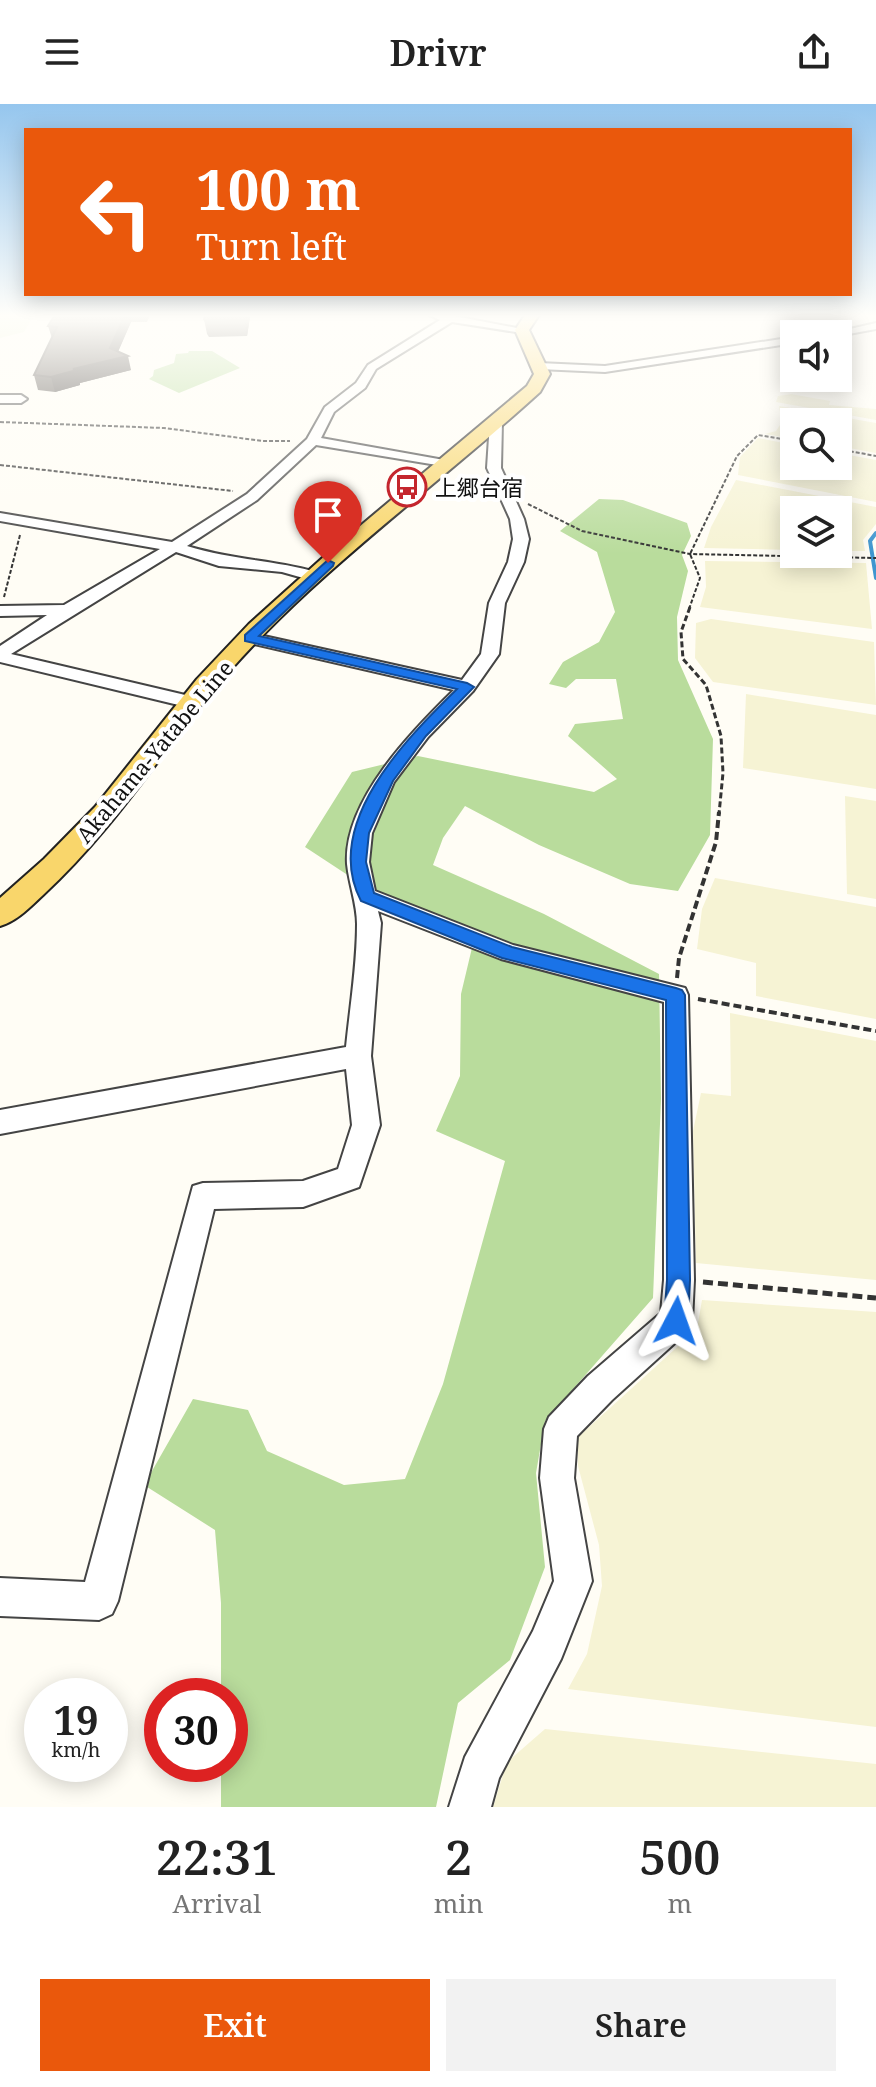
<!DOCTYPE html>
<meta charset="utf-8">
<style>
:root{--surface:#fff;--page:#f2f2f2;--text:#222;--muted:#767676;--accent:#ea580c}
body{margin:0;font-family:"Noto Serif","Noto Sans JP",serif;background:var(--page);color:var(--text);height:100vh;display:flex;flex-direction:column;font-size:30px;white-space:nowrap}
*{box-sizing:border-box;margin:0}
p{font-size:26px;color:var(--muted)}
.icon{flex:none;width:44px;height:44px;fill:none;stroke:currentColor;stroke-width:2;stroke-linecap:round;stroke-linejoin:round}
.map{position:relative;height:1703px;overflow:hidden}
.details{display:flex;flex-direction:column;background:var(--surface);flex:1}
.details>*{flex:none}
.banner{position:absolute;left:24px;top:24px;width:828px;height:168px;border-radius:0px;box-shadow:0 4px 20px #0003;background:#ea580c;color:#fff;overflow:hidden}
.fabs{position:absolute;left:780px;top:216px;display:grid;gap:16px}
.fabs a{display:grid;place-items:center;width:72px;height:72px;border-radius:0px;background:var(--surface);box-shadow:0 4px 20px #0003;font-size:40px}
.speed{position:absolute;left:24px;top:1574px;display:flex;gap:16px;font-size:40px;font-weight:700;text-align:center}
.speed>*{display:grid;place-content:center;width:104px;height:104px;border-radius:50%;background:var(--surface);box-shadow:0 4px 20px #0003;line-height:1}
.speed small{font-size:20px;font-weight:400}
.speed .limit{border:12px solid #d22;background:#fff;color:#111}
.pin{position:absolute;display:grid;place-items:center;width:68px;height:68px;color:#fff;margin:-82px -34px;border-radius:50% 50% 50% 0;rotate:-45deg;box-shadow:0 0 8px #0007}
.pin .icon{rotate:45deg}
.me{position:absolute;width:88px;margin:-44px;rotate:4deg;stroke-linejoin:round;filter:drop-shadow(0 0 6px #0008)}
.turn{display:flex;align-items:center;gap:28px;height:168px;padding:0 40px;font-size:36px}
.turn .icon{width:104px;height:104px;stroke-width:2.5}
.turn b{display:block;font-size:56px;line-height:68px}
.eta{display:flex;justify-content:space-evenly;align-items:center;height:136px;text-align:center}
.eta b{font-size:48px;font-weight:600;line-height:56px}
.button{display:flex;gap:16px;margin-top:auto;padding:16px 40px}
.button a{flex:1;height:92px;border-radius:0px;background:var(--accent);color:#fff;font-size:32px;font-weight:600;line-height:92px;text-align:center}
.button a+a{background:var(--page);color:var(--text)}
header{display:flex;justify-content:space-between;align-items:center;height:104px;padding:0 40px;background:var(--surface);font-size:36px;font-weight:600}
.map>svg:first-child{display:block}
.farmland{fill:#f6f3d4}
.forest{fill:#b9dc9c}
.pitch{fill:#e6f2cf}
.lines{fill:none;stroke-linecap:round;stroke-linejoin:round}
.stream{stroke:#3f96cf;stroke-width:4}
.minor-casing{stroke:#444;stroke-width:4}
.major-casing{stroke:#222;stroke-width:4}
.path-far3{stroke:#333;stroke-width:2;stroke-dasharray:4 2;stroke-linecap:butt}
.path-far2{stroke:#333;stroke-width:3;stroke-dasharray:6 3;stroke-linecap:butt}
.path-far1{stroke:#333;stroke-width:4;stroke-dasharray:8 4;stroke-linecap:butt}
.path{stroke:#333;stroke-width:5;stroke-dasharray:10 5;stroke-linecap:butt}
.minor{fill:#fff;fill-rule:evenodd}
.major{fill:#f9d66b;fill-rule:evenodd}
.wall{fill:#4d4742}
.shaded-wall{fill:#3f3936}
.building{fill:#5a524d;stroke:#3f3936;stroke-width:2}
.route{fill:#1a73e8;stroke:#114b97;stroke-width:2}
.labels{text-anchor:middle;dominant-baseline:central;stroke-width:8;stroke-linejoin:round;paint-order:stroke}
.far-poi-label{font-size:22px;fill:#111;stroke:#fff;text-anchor:start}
.far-street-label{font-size:22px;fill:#111;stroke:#fff}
</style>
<header><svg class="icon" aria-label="menu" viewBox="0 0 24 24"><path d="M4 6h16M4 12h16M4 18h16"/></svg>Drivr<svg class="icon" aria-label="share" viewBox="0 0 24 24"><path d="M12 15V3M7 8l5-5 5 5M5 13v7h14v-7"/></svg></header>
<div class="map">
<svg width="876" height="1703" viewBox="0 0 876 1703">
<rect width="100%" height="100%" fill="#fffdf5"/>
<g class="farmland">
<polygon points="791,290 830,297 829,301 876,305 876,316 776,298 778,292"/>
<polygon points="779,302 876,319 876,349 838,342 838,318 794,318 794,335 765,330 776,327 782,318"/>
<polygon points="758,334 794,341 794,362 838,362 838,349 876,356 876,398 738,371 740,353"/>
<polygon points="736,376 876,403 876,420 863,436 865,447 838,447 838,406 794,406 794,446 704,444 711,423"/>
<polygon points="705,457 866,459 872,525 700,503 706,483"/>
<polygon points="711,515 874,538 876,601 713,578 695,554 696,519"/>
<polygon points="746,590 876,611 876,685 743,664"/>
<polygon points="845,692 876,697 876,795 847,790"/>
<polygon points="715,774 876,803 876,915 756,892 756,859 697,845 702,805"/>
<polygon points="730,909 876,937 876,1176 696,1159 693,1027 701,989 731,992"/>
<polygon points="702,1196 876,1208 876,1623 568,1585 587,1550 602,1482 599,1441 578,1362 577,1334 697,1225"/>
<polygon points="545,1625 876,1660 876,1703 493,1703 507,1658"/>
</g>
<g class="forest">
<polygon points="189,247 212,247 240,264 179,289 149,275 153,272 154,266 174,259 176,250 188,249"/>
<polygon points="599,395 623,396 687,419 691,432 682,451 688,467 677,513 678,556 713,635 710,731 678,787 630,780 539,741 465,702 443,734 433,761 544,810 659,870 661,995 653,1194 545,1317 536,1369 545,1463 510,1556 458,1599 436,1703 221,1703 221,1660 230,1660 230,1592 221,1592 221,1499 215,1426 144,1381 193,1295 248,1306 267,1347 344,1381 405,1375 443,1280 505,1057 436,1027 460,972 461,890 476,827 375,789 305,743 352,668 418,652 594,688 617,675 568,632 575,620 623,615 616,575 576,575 566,584 549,580 563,558 599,538 615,508 597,448 560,427"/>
</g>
<polygon class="pitch" points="0,211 34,211 24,228 0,234"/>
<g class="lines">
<polyline class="stream" points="876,429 870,437 876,474"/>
<defs>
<g id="minor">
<path d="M429,211H449L527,226L522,229L452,218L376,265L365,284L334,308L321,334L444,356L451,360L449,363L316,341L257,396L187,442C231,456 276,456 320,469V475L314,477L282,468L219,462L176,448L11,550L198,594L200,598L198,602L191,604L0,558V542L47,511L0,512V502L64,501L160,445L0,417V409L172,438L247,390L307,335L325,303L356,279L368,261L440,216Z"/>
<polygon points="876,219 876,225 838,232 828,230"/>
<polygon points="794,233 794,239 605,268 539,265 533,262 539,259 605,262"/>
<polygon points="0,291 21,291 27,295 21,299 0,299"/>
<path d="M496,314L502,318L501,364L524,415L529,435L524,458L505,499L499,550L473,587L428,633L394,678L372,729L369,758L375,787L513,841L685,884L688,891L694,1176L692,1217L687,1228L612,1296L577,1332L574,1374L592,1477L561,1555L499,1674L491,1703H449L465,1653L533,1527L554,1477L540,1374L544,1325L549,1313L588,1272L661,1209L664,1176V898L501,855L378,807L381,819L371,952L380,1021L359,1083L303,1103L214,1105L118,1497L112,1510L99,1516L0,1512V1474L85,1478L193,1082L203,1079L303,1077L338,1065L352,1021L346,965L0,1030V1006L346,943C350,903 357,861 357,820C357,800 349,780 347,760C343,697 413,626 454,586L250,539L241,534L250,529L462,576L481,550L489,499L508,458L513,435L510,415L487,364L490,318Z"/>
</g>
<path id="major" d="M525,211H539L529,226L550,270L540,288C427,391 297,480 202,600C150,666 105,734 43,791C30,803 17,817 0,822V794L44,755L95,703L197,575L249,520L328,449L527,282L534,270L515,226Z"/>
</defs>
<use href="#minor" class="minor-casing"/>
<use href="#major" class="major-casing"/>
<g class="path-far3">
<polyline points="0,318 164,324 263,337 290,337"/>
<polyline points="838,345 876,352"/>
<polyline points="0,361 233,387"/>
<polyline points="528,400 582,427 690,450 876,454"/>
<polyline points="4,493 20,431"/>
<polyline points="689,505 700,474 690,450 737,352 758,331 794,337"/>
</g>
<polyline class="path-far2" points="690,503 681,528 683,555 706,581 721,632 723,669 719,710"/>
<g class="path-far1">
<polyline points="677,874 679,854 716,738 719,708"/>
<polyline points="698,895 876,927"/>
</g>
<polyline class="path" points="703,1178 876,1194"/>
<use href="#minor" class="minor"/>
<use href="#major" class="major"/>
</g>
<g class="wall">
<polygon points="55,211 150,211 147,218 131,218 118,247 131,266 80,279 80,281 55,288 38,286 34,271 52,234 48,222"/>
<polygon points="250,213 247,232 209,233 207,230 204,215"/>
</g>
<g class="shaded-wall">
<polygon points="125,211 130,211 131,218 115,255 128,252 131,266 80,279 80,281 55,288 51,273 110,244"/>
<polygon points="246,211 250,211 250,213 247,232 245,217"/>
</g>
<g class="building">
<polygon points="55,211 125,211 110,244 128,252 73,265 77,266 51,273 34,271 57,223 48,222"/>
<polygon points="206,211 246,211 245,217 206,218 204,215"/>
</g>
<linearGradient id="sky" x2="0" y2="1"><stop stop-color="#95c6ee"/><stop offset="0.47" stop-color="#fffefa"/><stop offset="1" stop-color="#fffefa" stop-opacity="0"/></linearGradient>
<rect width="876" height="450" fill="url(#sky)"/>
<path class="route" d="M328,456L334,459L333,462L259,532L467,579L474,583L426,632L393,677L369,729L366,758L374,789L512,843L676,884L682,886L685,891L690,1176L688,1217L684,1226L676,1229L667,1226L664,1217L667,1176L666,896L502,854L361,797C321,720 406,635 457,585L245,537V531Z"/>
<defs>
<symbol id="bus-ring" viewBox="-11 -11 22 22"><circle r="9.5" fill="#fff" stroke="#c4262e" stroke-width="1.5"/><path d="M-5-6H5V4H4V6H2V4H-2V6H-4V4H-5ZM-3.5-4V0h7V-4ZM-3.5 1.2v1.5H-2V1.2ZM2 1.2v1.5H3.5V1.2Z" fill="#c4262e"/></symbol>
</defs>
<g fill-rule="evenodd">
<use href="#bus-ring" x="385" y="361" width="44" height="44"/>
</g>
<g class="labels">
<g class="far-poi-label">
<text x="435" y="383">上郷台宿</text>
</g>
<g class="far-street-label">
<text transform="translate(154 647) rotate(-50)">Akahama-Yatabe Line</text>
</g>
</g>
</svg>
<div class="fabs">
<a><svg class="icon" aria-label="sound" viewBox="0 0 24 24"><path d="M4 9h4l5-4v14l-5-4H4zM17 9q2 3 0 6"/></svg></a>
<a><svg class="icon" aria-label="search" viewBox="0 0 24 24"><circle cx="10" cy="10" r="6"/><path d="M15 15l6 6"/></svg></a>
<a><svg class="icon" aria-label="layers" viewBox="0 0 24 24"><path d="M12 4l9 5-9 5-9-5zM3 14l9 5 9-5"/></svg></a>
</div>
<div class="speed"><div>19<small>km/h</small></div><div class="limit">30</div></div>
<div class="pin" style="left:328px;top:459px;background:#d93025"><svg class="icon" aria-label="arrive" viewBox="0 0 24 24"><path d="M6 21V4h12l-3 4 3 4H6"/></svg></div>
<svg class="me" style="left:676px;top:1217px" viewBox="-20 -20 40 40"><path d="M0-17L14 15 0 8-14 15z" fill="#1a73e8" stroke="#fff" stroke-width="4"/></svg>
<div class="banner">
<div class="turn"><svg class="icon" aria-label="left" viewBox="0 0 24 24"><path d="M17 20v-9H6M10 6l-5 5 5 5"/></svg><div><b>100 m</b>Turn left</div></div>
</div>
</div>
<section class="details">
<div class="eta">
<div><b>22:31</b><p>Arrival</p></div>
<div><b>2</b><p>min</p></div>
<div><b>500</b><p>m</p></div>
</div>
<div class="button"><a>Exit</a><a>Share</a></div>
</section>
